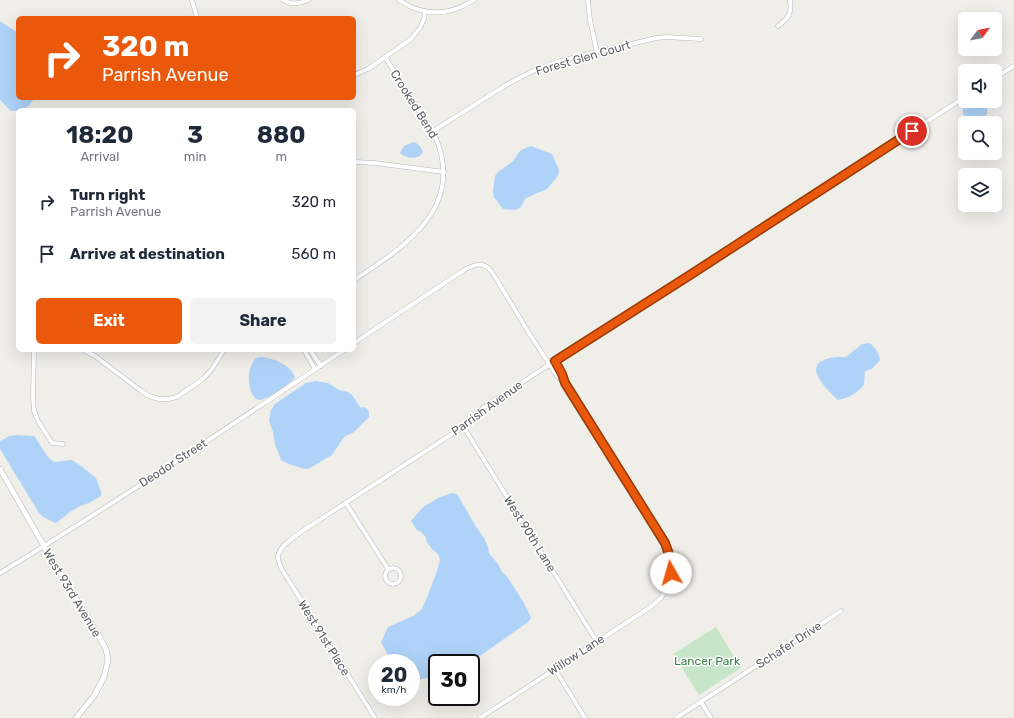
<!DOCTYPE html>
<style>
:root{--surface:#fff;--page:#f2f2f3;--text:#1f2937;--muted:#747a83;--accent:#ea580c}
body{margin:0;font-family:Rubik,sans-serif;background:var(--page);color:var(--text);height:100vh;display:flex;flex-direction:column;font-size:15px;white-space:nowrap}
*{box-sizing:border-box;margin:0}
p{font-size:13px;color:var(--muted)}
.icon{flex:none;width:22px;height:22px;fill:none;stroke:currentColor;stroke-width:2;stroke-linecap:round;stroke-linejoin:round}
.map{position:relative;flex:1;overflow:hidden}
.sheet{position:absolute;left:16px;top:108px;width:340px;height:244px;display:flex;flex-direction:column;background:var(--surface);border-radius:6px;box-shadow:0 4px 16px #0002}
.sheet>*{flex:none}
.guide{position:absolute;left:16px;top:16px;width:340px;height:84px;border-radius:6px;box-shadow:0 4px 16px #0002;background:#ea580c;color:#fff;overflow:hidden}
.needle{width:26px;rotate:58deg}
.controls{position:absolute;left:958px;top:12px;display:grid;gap:8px}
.controls a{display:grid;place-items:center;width:44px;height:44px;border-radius:6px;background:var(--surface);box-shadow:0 4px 16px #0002;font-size:20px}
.speed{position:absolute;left:368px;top:654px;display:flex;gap:8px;font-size:20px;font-weight:700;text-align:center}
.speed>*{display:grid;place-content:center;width:52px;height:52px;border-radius:50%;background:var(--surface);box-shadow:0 4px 16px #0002;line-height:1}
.speed small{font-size:10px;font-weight:400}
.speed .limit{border:2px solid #111;border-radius:6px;background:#fff;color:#111}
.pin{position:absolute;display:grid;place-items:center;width:34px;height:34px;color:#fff;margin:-17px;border:2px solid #fff;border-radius:50%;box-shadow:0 1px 4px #0007}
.me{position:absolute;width:44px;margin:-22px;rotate:353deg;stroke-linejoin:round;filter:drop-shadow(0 0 3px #0008)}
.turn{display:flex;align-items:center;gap:14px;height:84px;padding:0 20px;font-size:18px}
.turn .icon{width:52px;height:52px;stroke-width:2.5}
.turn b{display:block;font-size:28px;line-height:34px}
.eta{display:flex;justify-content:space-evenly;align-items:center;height:68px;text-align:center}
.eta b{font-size:24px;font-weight:700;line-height:28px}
.action{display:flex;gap:8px;margin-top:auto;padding:8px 20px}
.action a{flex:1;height:46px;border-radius:6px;background:var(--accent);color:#fff;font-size:16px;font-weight:700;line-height:46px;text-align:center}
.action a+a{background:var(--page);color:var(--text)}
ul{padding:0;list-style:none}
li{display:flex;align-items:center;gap:12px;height:52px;padding:0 20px}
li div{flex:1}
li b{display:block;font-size:15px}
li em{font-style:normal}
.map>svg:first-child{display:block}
.green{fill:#c7e5c9}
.water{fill:#afd3f8}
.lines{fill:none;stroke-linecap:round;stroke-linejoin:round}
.minor-casing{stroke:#b5b7bb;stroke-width:5}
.tertiary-casing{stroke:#b5b7bb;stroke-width:6}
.minor{stroke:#fff;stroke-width:4}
.tertiary{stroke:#fff;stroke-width:5}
.route-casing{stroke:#983908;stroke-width:10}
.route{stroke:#ea580c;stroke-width:7}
.labels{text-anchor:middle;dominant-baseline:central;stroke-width:3;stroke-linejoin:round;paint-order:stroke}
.street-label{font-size:12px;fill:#5f6266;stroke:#fff}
.park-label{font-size:12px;fill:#3c8044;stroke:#fff}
</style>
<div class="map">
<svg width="1014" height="718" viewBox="0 0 1014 718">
<rect width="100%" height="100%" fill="#f0eee8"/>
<polygon class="green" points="716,627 741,668 699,695 673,654"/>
<g class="water">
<path d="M0,21L18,33V98H34C29,109 21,111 11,111L0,100Z"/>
<path d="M971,101H982C1000,116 968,133 963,113C961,107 967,104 971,101Z"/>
<path d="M414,142C419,144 421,147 423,152C419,160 406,159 400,153L404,146Z"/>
<polygon points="531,146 552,154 559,170 558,176 547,189 526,198 520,208 514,210 503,209 494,197 493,191 495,176 498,172 512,162 521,150"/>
<path d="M869,343C875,346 879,353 880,360L872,369L865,371L864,385C857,393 849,398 838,400C831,394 816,379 816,369C816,367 818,365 818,363C829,357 833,357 846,357L862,344Z"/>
<path d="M261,357C273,358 291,365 295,377C293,382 265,401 259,400C248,397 247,374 251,366C252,363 254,361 256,358Z"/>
<polygon points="316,381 328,383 339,390 348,392 352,395 360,407 362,408 364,407 366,408 369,412 369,417 354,432 344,437 332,455 310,468 305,469 298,467 289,464 281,460 275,444 273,432 269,421 271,410 275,404 306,383"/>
<polygon points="16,435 34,436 35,437 43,450 49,458 54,462 72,460 81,466 96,478 101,492 101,496 89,503 80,506 70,512 56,523 51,521 43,517 39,513 0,449 0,441 10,436"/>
<path d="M452,493L457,494L475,525L484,538L488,547L489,553L498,564L502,572L506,575L524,603C526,609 529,612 531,618L528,622L470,663H437V677L427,678L411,681V663H392L381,642L388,627L413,616L421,610L426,600L437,571L440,560L438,554L432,549L427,542L425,536L421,532L417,530L411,521L423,507L440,497Z"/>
</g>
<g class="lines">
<defs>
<g id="minor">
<polyline points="192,0 197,18"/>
<path d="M283,0C292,5 298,4 308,0"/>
<path d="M399,0C424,17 449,16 474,0"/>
<polyline points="588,0 590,20 597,52"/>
<path d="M778,26C789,18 792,13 790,0"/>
<polyline points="354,75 368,69 411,39 420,28 424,19 425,11"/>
<polyline points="995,78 1014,66"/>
<polyline points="433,131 506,85 535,70 560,61 656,38 666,37 701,39"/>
<polyline points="354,162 375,163 444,172"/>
<path d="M354,280C406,246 466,207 435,136L385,57"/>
<path d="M354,343L464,270C476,264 483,261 492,272L529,333L557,376L562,381L565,383L562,374L555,361"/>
<polyline points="34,350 33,396 34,411 38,421 52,443 63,444"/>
<polyline points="83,350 95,356 140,390 149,396 159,399 168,399 177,397 203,379 212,369 224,350"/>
<polyline points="304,350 315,369"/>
<polyline points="310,350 321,366"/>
<polyline points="463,426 597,642"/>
<polyline points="346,503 388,569"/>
<circle cx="393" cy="576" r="8"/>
<path d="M0,573C117,502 230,426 344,350"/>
<polyline points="555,669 585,718"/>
<polyline points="701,702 711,718"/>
<path d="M375,718L281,568C280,564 277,559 278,556C279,545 301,532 310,526L469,423L483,408L487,405L965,97"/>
<polyline points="480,718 652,606 661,598 667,587 671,573 671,557 665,543 565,383"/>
<polyline points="676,718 841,611"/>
</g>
<polyline id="tertiary" points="0,469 44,546 96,631 106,649 108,660 104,677 94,696 76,718"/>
</defs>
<use href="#minor" class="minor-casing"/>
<use href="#tertiary" class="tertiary-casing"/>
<use href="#minor" class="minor"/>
<use href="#tertiary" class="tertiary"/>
</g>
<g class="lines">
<defs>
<polyline id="route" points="671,573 670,557 665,543 565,383 562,374 555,361 690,275 912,131"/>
</defs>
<use href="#route" class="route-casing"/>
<use href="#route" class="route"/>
</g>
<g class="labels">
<g class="street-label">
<text transform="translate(583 58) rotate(-16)">Forest Glen Court</text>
<text transform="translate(414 104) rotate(58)">Crooked Bend</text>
<text transform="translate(487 408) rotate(-36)">Parrish Avenue</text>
<text transform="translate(173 463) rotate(-33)">Deodor Street</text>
<text transform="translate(530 534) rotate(58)">West 90th Lane</text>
<text transform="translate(72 593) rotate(59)">West 93rd Avenue</text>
<text transform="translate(324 638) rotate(58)">West 91st Place</text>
<text transform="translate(789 645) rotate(-33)">Schafer Drive</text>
<text transform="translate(576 655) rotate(-33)">Willow Lane</text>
</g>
<g class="park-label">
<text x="707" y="661">Lancer Park</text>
</g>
</g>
</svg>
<div class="controls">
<a><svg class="needle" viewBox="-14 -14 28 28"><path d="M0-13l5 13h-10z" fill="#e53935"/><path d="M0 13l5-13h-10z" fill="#747a83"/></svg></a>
<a><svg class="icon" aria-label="sound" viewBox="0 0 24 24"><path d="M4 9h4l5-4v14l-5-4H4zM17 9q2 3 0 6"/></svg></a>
<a><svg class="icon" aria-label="search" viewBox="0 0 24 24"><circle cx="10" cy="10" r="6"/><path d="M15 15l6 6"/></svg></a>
<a><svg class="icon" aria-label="layers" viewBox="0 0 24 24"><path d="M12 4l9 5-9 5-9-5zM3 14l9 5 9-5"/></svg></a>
</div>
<div class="speed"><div>20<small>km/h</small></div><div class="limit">30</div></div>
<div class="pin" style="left:912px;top:131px;background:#d93025"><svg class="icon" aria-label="arrive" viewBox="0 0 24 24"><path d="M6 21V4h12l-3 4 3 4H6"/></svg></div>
<svg class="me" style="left:671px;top:573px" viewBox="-20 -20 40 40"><circle r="19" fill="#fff"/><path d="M0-13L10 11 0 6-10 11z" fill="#ea580c"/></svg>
<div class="guide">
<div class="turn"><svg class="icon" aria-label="right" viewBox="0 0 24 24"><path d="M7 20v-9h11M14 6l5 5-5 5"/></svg><div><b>320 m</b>Parrish Avenue</div></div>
</div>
<section class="sheet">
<div class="eta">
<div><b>18:20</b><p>Arrival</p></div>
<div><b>3</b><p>min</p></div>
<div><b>880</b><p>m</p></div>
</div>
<ul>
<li><svg class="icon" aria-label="right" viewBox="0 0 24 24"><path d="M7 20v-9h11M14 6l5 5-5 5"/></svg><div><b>Turn right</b><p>Parrish Avenue</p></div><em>320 m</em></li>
<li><svg class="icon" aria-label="arrive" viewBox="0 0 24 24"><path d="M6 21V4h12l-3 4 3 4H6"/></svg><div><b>Arrive at destination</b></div><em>560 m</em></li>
</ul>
<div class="action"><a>Exit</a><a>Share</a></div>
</section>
</div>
